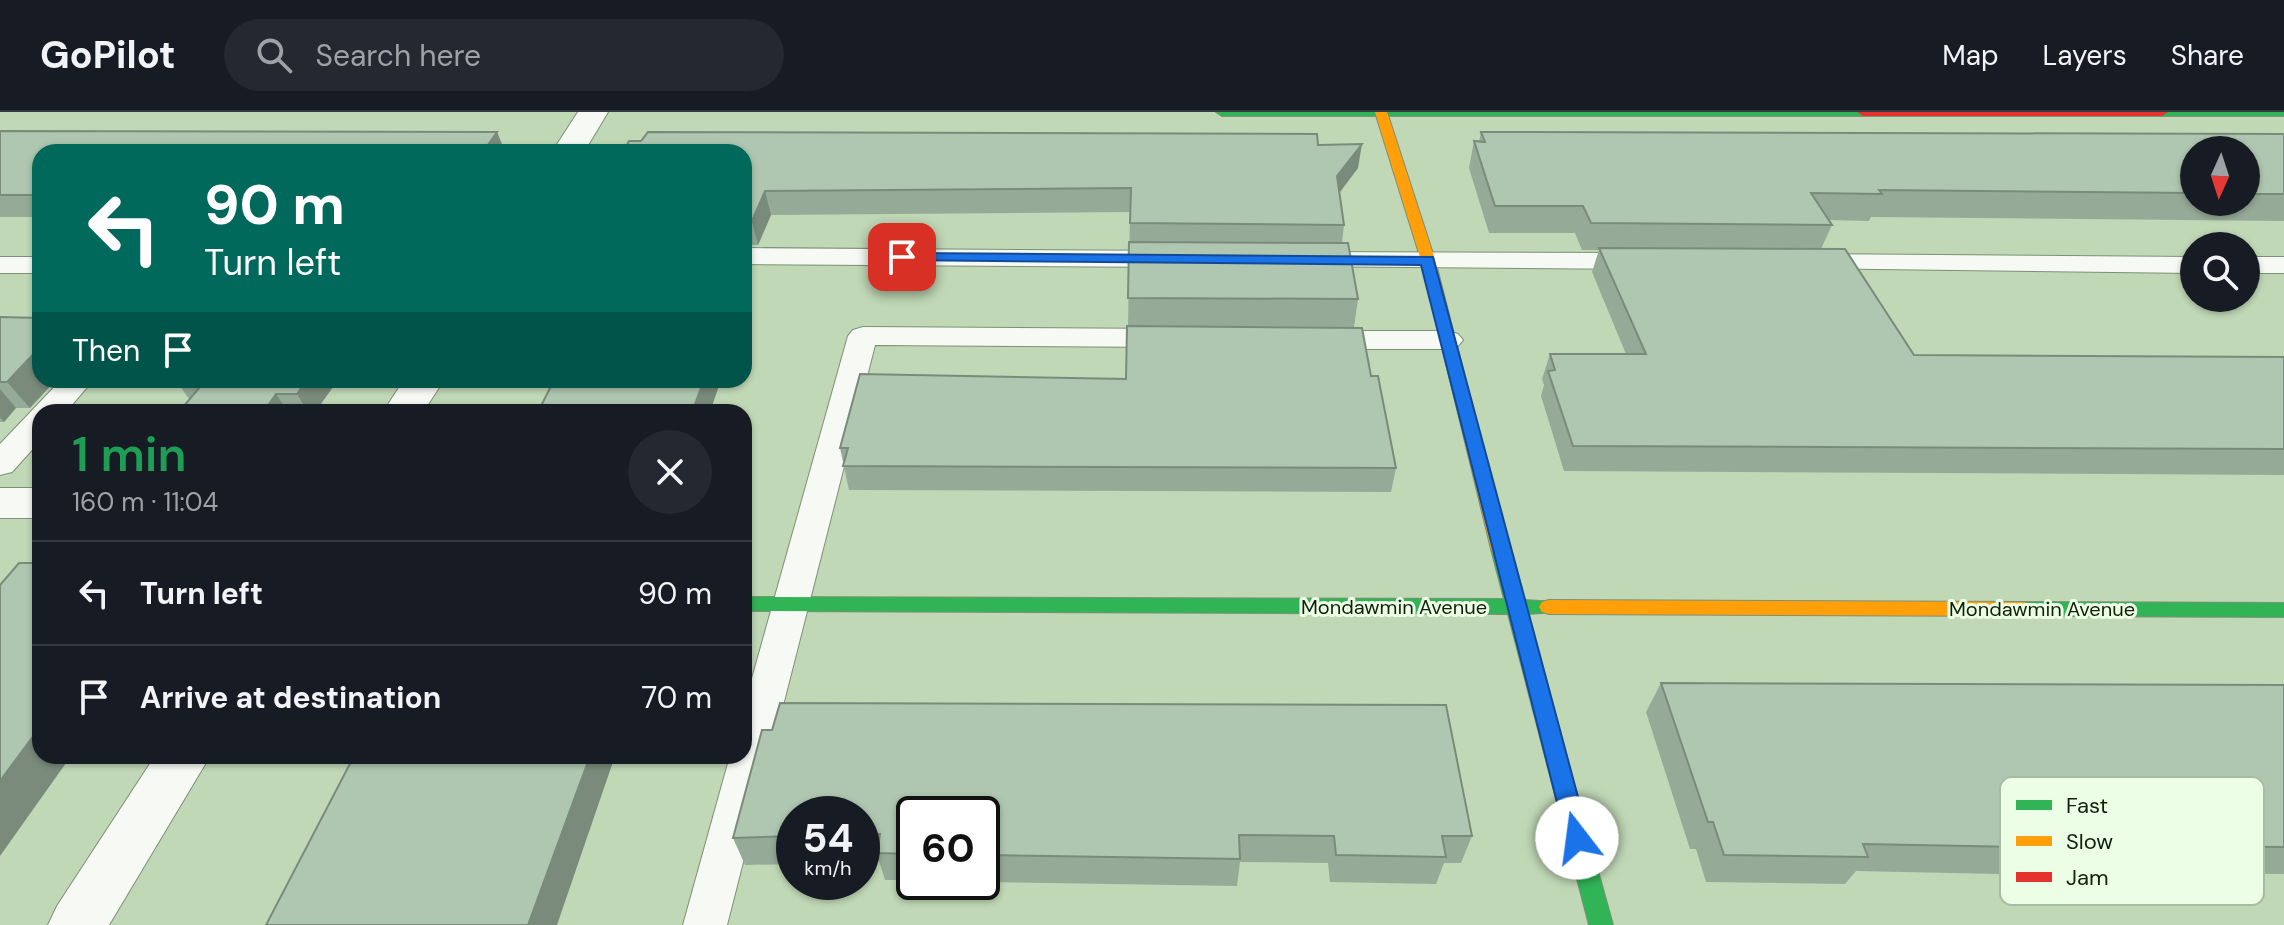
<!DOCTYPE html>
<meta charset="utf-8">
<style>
:root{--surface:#171b24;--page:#242831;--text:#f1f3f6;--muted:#9ea1a6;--line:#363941}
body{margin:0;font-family:"DM Sans",sans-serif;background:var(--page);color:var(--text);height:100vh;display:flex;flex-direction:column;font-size:30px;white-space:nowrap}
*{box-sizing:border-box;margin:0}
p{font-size:26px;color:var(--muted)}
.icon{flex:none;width:44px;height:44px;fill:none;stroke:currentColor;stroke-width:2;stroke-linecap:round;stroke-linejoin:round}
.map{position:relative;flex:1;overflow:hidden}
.panel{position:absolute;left:32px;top:292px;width:720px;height:360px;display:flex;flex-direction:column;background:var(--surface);border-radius:24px;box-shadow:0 2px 6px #0004}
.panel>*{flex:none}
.guide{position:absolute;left:32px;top:32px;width:720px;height:244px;border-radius:24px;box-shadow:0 2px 6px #0004;background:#00695c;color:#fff;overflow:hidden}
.needle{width:52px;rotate:183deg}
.buttons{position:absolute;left:2180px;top:24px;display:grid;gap:16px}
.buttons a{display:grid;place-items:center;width:80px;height:80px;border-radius:50%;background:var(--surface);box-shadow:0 2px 6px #0004;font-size:40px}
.speed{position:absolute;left:776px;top:684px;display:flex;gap:16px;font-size:40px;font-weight:700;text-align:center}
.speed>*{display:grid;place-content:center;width:104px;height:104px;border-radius:50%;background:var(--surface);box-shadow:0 2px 6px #0004;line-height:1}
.speed small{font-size:20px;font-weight:400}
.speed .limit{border:4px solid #111;border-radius:12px;background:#fff;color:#111}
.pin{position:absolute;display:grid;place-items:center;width:68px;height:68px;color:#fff;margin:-34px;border-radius:16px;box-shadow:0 4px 12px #0006}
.me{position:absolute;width:88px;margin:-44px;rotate:345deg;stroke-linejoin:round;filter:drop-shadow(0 0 6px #0008)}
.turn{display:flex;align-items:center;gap:28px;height:168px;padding:0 40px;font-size:36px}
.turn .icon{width:104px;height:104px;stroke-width:2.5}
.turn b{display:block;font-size:56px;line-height:68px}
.then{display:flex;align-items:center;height:76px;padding:0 40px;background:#0003;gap:16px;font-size:30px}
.round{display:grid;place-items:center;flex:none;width:84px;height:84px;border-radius:42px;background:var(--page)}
.headline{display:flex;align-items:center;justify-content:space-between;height:136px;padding:0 40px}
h1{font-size:48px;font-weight:600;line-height:60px;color:#1e9e55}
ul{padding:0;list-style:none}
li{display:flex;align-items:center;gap:24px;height:104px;padding:0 40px;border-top:2px solid var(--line)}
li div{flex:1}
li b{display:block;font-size:30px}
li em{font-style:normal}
header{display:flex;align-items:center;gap:48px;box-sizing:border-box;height:112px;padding:0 40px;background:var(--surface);border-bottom:2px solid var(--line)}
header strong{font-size:38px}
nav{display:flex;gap:44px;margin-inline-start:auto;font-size:28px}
.search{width:560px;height:72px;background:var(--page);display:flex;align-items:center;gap:20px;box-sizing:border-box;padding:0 28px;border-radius:44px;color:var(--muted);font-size:30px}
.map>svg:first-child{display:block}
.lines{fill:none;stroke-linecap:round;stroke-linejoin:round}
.lane-casing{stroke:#7e9077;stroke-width:2}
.street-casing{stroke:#7e9077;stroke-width:2}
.fast-casing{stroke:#7e9077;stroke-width:2}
.slow-casing{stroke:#7e9077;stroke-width:2}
.jam-casing{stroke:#7e9077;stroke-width:2}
.lane{fill:#f6f9f4;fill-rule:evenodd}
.street{fill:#f6f9f4;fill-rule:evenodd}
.fast{fill:#30b455;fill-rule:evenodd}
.slow{fill:#ff9f0a;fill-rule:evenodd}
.jam{fill:#e5322d;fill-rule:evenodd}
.wall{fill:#96ab97;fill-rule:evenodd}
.shaded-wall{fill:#7a8b7b}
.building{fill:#afc7b0;stroke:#7a8b7b;stroke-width:2}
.route{fill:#1a73e8;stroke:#114b97;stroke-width:2}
.labels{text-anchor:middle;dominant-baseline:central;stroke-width:6;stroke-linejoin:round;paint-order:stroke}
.street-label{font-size:20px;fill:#102009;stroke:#ecfee5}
.key{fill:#ecfee5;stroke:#aabba3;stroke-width:2}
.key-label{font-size:22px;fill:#102009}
</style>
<header>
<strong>GoPilot</strong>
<div class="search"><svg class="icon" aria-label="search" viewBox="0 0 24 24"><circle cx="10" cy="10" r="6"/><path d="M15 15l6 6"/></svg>Search here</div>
<nav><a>Map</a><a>Layers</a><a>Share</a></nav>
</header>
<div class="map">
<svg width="2284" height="813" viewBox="0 0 2284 813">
<rect width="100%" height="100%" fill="#c0d8b6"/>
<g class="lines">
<defs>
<g id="lane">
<polygon points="744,136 1176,139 1186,141 1190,147 1186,153 1176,155 744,152"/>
<polygon points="1304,140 1640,141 1650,143 1654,149 1650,155 1640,157 1294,154 1290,148 1294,142"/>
<polygon points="1808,142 2194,145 2194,161 1798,156 1794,150 1798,144"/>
<rect x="0" y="145" width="40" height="16"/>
<rect x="2246" y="145" width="38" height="16"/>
<polygon points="863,215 1172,217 1182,220 1187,226 1182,232 1172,235 875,233 727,813 683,813 730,644 744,644 744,595 848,224 853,218"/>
<polygon points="1320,219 1448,219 1458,222 1463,228 1458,234 1448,237 1320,237 1310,234 1305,228 1310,222"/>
<polygon points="61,268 93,268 66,300 40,300 40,329 12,360 0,363 0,332"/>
</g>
<g id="street">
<polygon points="578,0 608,0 584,40 552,40"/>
<polygon points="404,268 444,268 423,300 383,300"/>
<rect x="0" y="376" width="40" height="30"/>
<polygon points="155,644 210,644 109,813 48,813 57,794"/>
</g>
<g id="fast">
<polygon points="1216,0 1869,0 1863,4 1222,4"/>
<polygon points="2156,0 2284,0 2284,4 2162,4"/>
<polygon points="1500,430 1507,432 1509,437 1523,488 1556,490 1559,495 1556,500 1527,502 1613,813 1589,813 1508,502 744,499 744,485 1504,487 1491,437 1493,432"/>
<polygon points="2024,490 2284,491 2284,505 2024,504 2017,502 2014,497 2017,492"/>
</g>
<g id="slow">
<polygon points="1375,0 1387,0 1435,148 1509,437 1507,442 1493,442 1491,437 1421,148"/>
<polygon points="1549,488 2024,490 2031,492 2034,497 2031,502 2024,504 1549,502 1542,500 1539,495 1542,490"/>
</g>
<polygon id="jam" points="1857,0 2168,0 2162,4 1863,4"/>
</defs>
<use href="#lane" class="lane-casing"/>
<use href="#street" class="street-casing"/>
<use href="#fast" class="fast-casing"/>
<use href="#slow" class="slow-casing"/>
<use href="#jam" class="jam-casing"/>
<use href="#lane" class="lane"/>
<use href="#street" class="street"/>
<use href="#fast" class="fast"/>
<use href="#slow" class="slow"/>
<use href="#jam" class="jam"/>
</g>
<g class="wall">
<polygon points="0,19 497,20 505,40 40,40 40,105 0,105"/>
<path d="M1481,20L2284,22V109L1871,105L1869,109L1829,108L1832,113L1821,137L1914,243L2284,245V363L1564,359L1541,284L1544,273L1542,267L1550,242H1626L1592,160L1599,138H1582L1575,121H1489L1469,56L1474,29L1479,30ZM2194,38H2246V90H2194Z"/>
<polygon points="1318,33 1358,56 1339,81 1344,113 1342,131 1358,187 1354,215 1128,214 1130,100 771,103 758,133 744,133 744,40"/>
<polygon points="0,205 30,296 16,296 4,310 0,310"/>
<polygon points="1371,264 1396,356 1391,380 849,378 840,336 1126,267"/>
<polygon points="185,268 338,268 315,300 187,300 183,295 189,287 180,274"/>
<polygon points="1661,571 2284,573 2284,762 2044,760 2041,763 1856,759 1845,772 1706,770 1696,737 1690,737 1646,600"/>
<polygon points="762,618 1472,724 1461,751 1444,751 1436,772 1330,770 1328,751 1240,750 1237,774 982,770 982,702 914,702 914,768 885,768 879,749 862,750 862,702 794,702 794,752 745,753 733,726"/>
</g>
<g class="shaded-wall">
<polygon points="497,20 505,40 483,40"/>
<polygon points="1362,32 1358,56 1334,88 1337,64"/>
<polygon points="765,79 771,103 758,133 752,109"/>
<polygon points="744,138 749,155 744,166"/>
<polygon points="40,235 40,268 56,268 30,296 7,270"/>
<polygon points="307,268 338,268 315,300 308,300 297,282"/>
<polygon points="704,268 721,268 710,300 692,300"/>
<polygon points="0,277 16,296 4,310 0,305"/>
<polygon points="276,282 288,300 270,300 267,295"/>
<polygon points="40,615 40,644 71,644 0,744 0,669"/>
<polygon points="590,644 615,644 557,813 528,813"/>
</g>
<g class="building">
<polygon points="0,19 497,20 483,40 40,40 40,83 0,83"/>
<polygon points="648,20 1317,22 1318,33 1362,32 1337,64 1344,113 1130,111 1131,76 765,79 752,109 744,109 744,40 623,40 629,29 641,29"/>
<polygon points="1481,20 2284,22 2284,82 2246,82 2246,38 2194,38 2194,81 1879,78 1882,82 1811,81 1832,113 1591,111 1583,94 1495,94 1474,29 1485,30"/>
<polygon points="1129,130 1348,131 1358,187 1128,186"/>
<polygon points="1599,136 1845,137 1914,243 2284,245 2284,337 1573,334 1548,259 1555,258 1550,242 1646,242"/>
<polygon points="0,205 40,206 40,235 7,270 0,270"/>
<polygon points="1127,214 1362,216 1371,264 1378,264 1396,356 843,354 848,336 840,336 860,262 1126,267"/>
<polygon points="185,268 307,268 297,282 276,282 267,295 183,295 200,275 180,274"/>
<polygon points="554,268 704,268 692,300 538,300"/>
<polygon points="19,451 40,451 40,615 0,669 0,473"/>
<polygon points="1661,571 2284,573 2284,735 2069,733 2070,736 1863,732 1868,745 1724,743 1713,710 1708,710"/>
<polygon points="780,591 1446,593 1472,724 1442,724 1446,745 1336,743 1334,724 1239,723 1240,747 982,743 982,702 914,702 914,742 877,741 880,722 862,722 862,702 794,702 794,724 733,726 762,618 772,618"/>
<polygon points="354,644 590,644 528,813 266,813"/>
</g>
<polygon class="route" points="902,141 1433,145 1589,726 1585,734 1577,737 1569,734 1566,726 1421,153 896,148 894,145"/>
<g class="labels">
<g class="street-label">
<text x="1394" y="495">Mondawmin Avenue</text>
<text x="2042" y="497">Mondawmin Avenue</text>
</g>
</g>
<rect x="2000" y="665" width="264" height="128" rx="12" class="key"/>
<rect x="2016" y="688" width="36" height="10" fill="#30b455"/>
<rect x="2016" y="724" width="36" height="10" fill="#ff9f0a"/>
<rect x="2016" y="760" width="36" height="10" fill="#e5322d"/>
<g class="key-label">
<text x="2066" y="701">Fast</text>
<text x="2066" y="737">Slow</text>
<text x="2066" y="773">Jam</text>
</g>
</svg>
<div class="buttons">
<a><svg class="needle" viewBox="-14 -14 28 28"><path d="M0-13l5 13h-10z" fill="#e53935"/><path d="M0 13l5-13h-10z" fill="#9ea1a6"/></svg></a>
<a><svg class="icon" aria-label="search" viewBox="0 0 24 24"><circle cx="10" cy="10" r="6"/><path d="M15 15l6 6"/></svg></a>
</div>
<div class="speed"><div>54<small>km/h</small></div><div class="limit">60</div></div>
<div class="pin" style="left:902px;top:145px;background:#d93025"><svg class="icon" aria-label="arrive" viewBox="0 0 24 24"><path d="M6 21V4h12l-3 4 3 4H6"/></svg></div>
<svg class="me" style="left:1577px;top:726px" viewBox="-20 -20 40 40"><circle r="19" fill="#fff"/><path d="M0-13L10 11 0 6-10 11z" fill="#1a73e8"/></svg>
<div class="guide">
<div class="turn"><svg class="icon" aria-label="left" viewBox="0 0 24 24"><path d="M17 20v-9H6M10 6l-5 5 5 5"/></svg><div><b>90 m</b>Turn left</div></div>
<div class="then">Then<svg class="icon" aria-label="arrive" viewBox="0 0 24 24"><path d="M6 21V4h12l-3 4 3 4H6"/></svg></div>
</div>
<section class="panel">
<div class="headline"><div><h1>1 min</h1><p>160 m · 11:04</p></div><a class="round"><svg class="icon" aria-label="close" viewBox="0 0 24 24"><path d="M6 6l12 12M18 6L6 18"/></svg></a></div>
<ul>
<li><svg class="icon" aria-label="left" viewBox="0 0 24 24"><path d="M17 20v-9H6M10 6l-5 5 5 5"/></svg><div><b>Turn left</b></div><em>90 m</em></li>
<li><svg class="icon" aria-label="arrive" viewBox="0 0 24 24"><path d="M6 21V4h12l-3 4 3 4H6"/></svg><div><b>Arrive at destination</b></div><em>70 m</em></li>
</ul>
</section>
</div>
